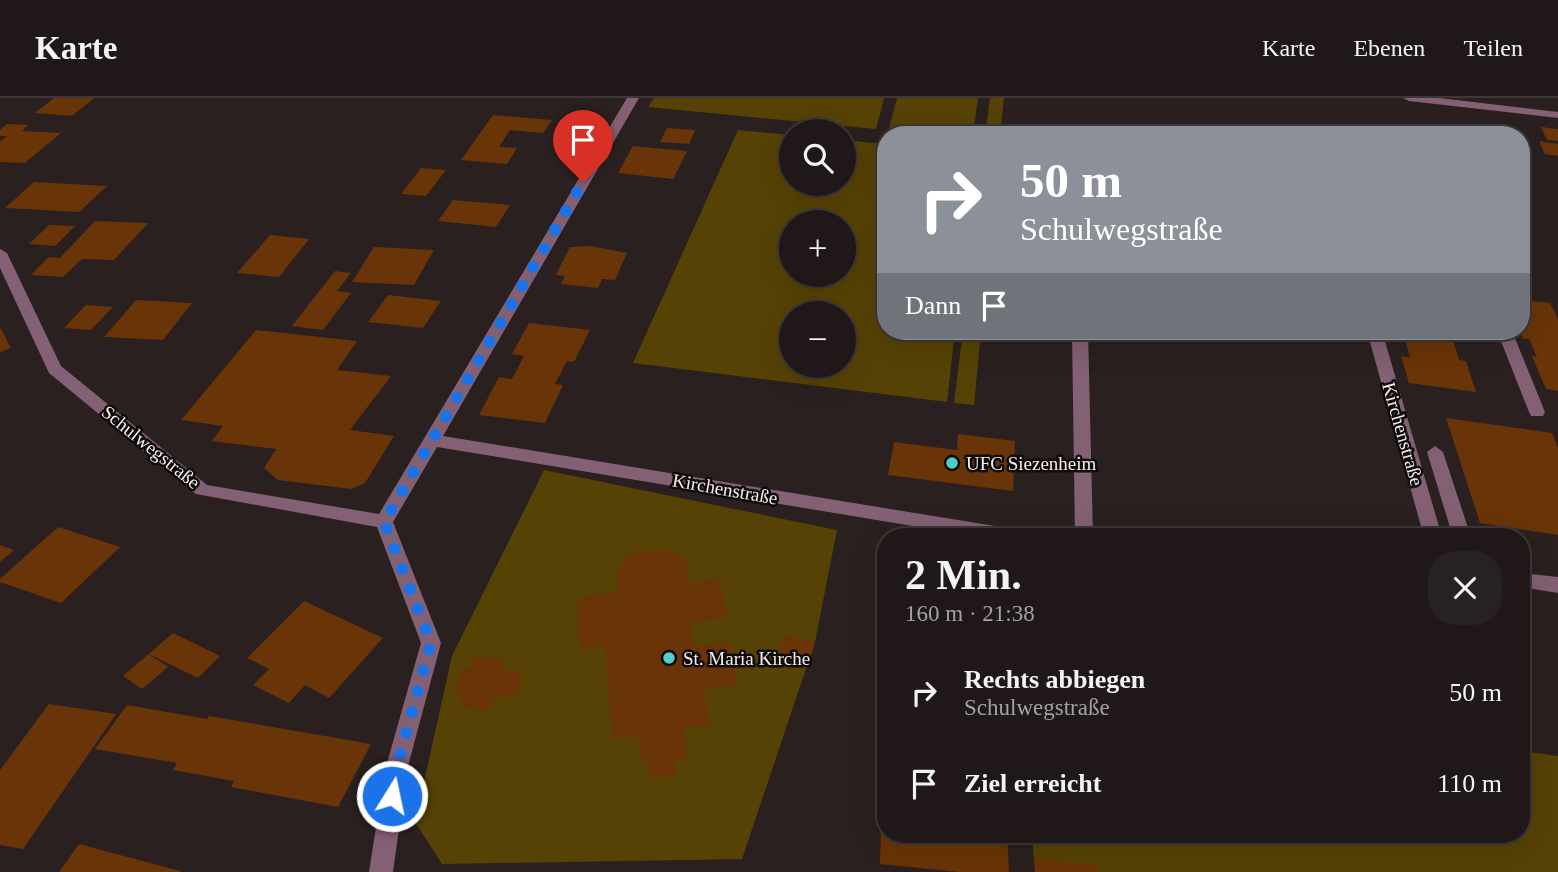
<!DOCTYPE html>
<html lang="de">
<meta charset="utf-8">
<style>
:root{--surface:#201818;--page:#282121;--text:#f1f3f6;--muted:#a2a0a2;--line:#3d3737}
body{margin:0;font-family:"Times New Roman",serif;background:var(--page);color:var(--text);height:100vh;display:flex;flex-direction:column;font-size:26px;white-space:nowrap}
*{box-sizing:border-box;margin:0}
p{font-size:23px;color:var(--muted)}
.icon{flex:none;width:38px;height:38px;fill:none;stroke:currentColor;stroke-width:2;stroke-linecap:round;stroke-linejoin:round}
.map{position:relative;flex:1;overflow:hidden}
.side{position:absolute;left:877px;top:430px;width:653px;height:315px;display:flex;flex-direction:column;background:var(--surface);border-radius:28px;box-shadow:0 7px 28px #0002,0 0 0 2px var(--line)}
.side>*{flex:none}
.banner{position:absolute;left:877px;top:28px;width:653px;height:214px;border-radius:28px;box-shadow:0 7px 28px #0002,0 0 0 2px var(--line);background:#8c9099;color:#fff;overflow:hidden}
.buttons{position:absolute;left:779px;top:21px;display:grid;gap:14px}
.buttons a{display:grid;place-items:center;width:77px;height:77px;border-radius:50%;background:var(--surface);box-shadow:0 7px 28px #0002,0 0 0 2px var(--line);font-size:35px}
.pin{position:absolute;display:grid;place-items:center;width:60px;height:60px;color:#fff;margin:-72px -30px;border-radius:50% 50% 50% 0;rotate:-45deg;box-shadow:0 0 7px #0007}
.pin .icon{rotate:45deg}
.me{position:absolute;width:77px;margin:-38px;rotate:10deg;stroke-linejoin:round;filter:drop-shadow(0 0 5px #0008)}
.turn{display:flex;align-items:center;gap:24px;height:147px;padding:0 28px;font-size:32px}
.turn .icon{width:91px;height:91px;stroke-width:2.5}
.turn b{display:block;font-size:49px;line-height:60px}
.then{display:flex;align-items:center;height:66px;padding:0 28px;background:#0003;gap:14px;font-size:26px}
.round{display:grid;place-items:center;flex:none;width:74px;height:74px;border-radius:28px;background:var(--page)}
.headline{display:flex;align-items:center;justify-content:space-between;height:119px;padding:0 28px}
h1{font-size:42px;font-weight:800;line-height:52px}
ul{padding:0;list-style:none}
li{display:flex;align-items:center;gap:21px;height:91px;padding:0 28px}
li div{flex:1}
li b{display:block;font-size:26px}
li em{font-style:normal}
header{display:flex;align-items:center;gap:42px;box-sizing:border-box;height:98px;padding:0 35px;background:var(--surface);border-bottom:2px solid var(--line)}
header strong{font-size:33px}
nav{display:flex;gap:38px;margin-inline-start:auto;font-size:24px}
.map>svg:first-child{display:block}
.green{fill:#564205;fill-rule:evenodd}
.building{fill:#693407}
.lines{fill:none;stroke-linecap:round;stroke-linejoin:round}
.minor{fill:#836074;fill-rule:evenodd}
.route{stroke:#1a73e8;stroke-width:12;stroke-dasharray:0 21.6}
.poi-dot{fill:#54cdc8;stroke:#100b0b;stroke-width:2.5}
.labels{text-anchor:middle;dominant-baseline:central;stroke-width:5;stroke-linejoin:round;paint-order:stroke}
.street-label{font-size:19px;fill:#f5eeee;stroke:#100b0b}
.poi-label{font-size:19px;fill:#f5eeee;stroke:#100b0b;text-anchor:start}
</style>
<header>
<strong>Karte</strong>
<nav><a>Karte</a><a>Ebenen</a><a>Teilen</a></nav>
</header>
<div class="map">
<svg width="1558" height="774" viewBox="0 0 1558 774">
<rect width="100%" height="100%" fill="#2a2020"/>
<g class="green">
<polygon points="654,0 884,0 876,31 648,9"/>
<polygon points="897,0 978,0 973,37 888,35"/>
<polygon points="990,0 1004,0 1000,37 985,37"/>
<path d="M738,32L791,37V86H844V42L885,46L886,233H955L947,304L633,265ZM791,124H844V177H791ZM844,215V268H791V215Z"/>
<polygon points="963,233 981,233 974,307 954,305"/>
<polygon points="544,372 837,432 815,544 742,761 442,766 415,724 452,558"/>
<polygon points="1521,653 1558,658 1558,774 1035,774 1032,737 1521,737"/>
</g>
<g class="building">
<polygon points="54,0 94,0 72,18 35,15"/>
<polygon points="493,17 552,22 543,35 510,32 499,49 517,50 507,66 461,62"/>
<polygon points="7,26 28,27 22,33 61,35 25,65 0,64 0,44 7,38 0,38 0,32"/>
<polygon points="1541,29 1558,31 1558,43 1547,42"/>
<polygon points="667,30 695,32 689,46 660,44"/>
<polygon points="1539,43 1558,46 1558,58 1545,56"/>
<polygon points="633,48 687,53 673,81 618,75"/>
<polygon points="421,70 446,72 426,98 401,96"/>
<polygon points="34,84 107,88 79,114 5,110"/>
<polygon points="453,102 510,107 496,129 438,123"/>
<polygon points="95,123 148,125 114,162 82,161 63,179 31,177 49,159 60,160"/>
<polygon points="49,127 75,128 55,148 29,146"/>
<polygon points="270,137 309,141 279,179 237,175"/>
<polygon points="590,148 627,155 615,182 602,181 598,190 561,186 565,178 556,177 570,149"/>
<polygon points="374,149 434,152 414,187 352,184"/>
<polygon points="335,173 351,175 337,193 351,195 323,232 292,228"/>
<polygon points="388,197 441,203 423,230 368,224"/>
<polygon points="136,202 192,205 163,242 104,239"/>
<polygon points="1521,202 1550,205 1558,221 1558,293 1546,291 1532,258 1537,259 1529,241 1523,241 1519,233"/>
<polygon points="86,207 113,209 91,232 64,230"/>
<polygon points="529,225 590,232 574,264 567,263 555,286 563,287 545,325 479,317 499,279 512,281 524,258 512,256"/>
<polygon points="0,229 11,250 0,254"/>
<polygon points="256,232 357,243 337,272 391,278 350,332 394,338 365,385 351,391 278,382 264,370 276,351 212,343 223,328 181,322"/>
<polygon points="1394,233 1459,233 1461,240 1452,239 1459,262 1466,263 1476,294 1409,285 1401,258 1410,260 1404,236"/>
<polygon points="1446,320 1552,335 1558,350 1558,437 1480,425"/>
<polygon points="958,336 1015,343 1013,393 888,377 894,344 957,352"/>
<polygon points="58,429 120,449 61,505 0,484 0,481"/>
<polygon points="0,447 14,452 0,464"/>
<polygon points="668,451 686,462 689,485 720,481 727,520 691,524 694,548 730,544 737,586 704,591 710,627 684,630 687,661 675,662 676,678 649,681 648,664 641,666 639,638 612,641 605,548 579,552 577,500 618,494 617,471 629,456"/>
<polygon points="304,503 383,540 329,600 305,587 289,605 253,587 269,571 247,560"/>
<polygon points="173,535 220,558 198,580 149,556 168,569 142,591 123,578"/>
<polygon points="785,537 815,544 808,569 777,562"/>
<polygon points="475,559 506,560 502,572 523,573 516,599 495,598 490,612 459,609 463,597 454,596 462,570 471,571"/>
<polygon points="49,606 116,616 23,751 0,747 0,672"/>
<polygon points="127,607 207,621 209,618 371,646 338,709 231,689 234,683 173,672 177,665 95,651"/>
<polygon points="883,663 886,737 1007,737 1009,774 959,774 880,766"/>
<polygon points="79,746 180,773 180,774 59,774"/>
<polygon points="1034,760 1097,767 1098,774 1035,774"/>
</g>
<g class="lines">
<g class="minor">
<polygon points="627,0 639,0 443,338 1019,432 1025,434 1028,439 979,439 437,349 393,424 441,545 407,672 393,774 369,774 385,672 421,545 377,429 196,396 49,275 0,170 0,151 7,155 61,268 207,387 379,416"/>
<polygon points="1403,0 1439,0 1558,14 1558,20 1409,3"/>
<polygon points="1072,233 1088,233 1093,439 1075,439"/>
<polygon points="1367,233 1382,233 1442,439 1424,439"/>
<polygon points="1497,233 1512,233 1545,314 1543,318 1531,318 1529,314"/>
<polygon points="1435,348 1443,354 1471,439 1453,439 1427,354"/>
<polygon points="1521,475 1558,479 1558,495 1521,489"/>
</g>
</g>
<g class="lines">
<polyline class="route" points="392,698 396,672 431,545 384,424 583,84"/>
</g>
<g class="poi-dot">
<circle cx="952" cy="365" r="7"/>
<circle cx="669" cy="560" r="7"/>
</g>
<g class="labels">
<g class="street-label">
<text transform="translate(1403 336) rotate(74)">Kirchenstraße</text>
<text transform="translate(151 349) rotate(39)">Schulwegstraße</text>
<text transform="translate(725 391) rotate(10)">Kirchenstraße</text>
</g>
<g class="poi-label">
<text x="966" y="365">UFC Siezenheim</text>
<text x="683" y="560">St. Maria Kirche</text>
</g>
</g>
</svg>
<div class="buttons">
<a><svg class="icon" aria-label="search" viewBox="0 0 24 24"><circle cx="10" cy="10" r="6"/><path d="M15 15l6 6"/></svg></a>
<a>+</a>
<a>−</a>
</div>
<div class="pin" style="left:583px;top:84px;background:#d93025"><svg class="icon" aria-label="arrive" viewBox="0 0 24 24"><path d="M6 21V4h12l-3 4 3 4H6"/></svg></div>
<svg class="me" style="left:392px;top:698px" viewBox="-20 -20 40 40"><circle r="17" fill="#1a73e8" stroke="#fff" stroke-width="3"/><path d="M0-11L8 9 0 5-8 9z" fill="#fff"/></svg>
<div class="banner">
<div class="turn"><svg class="icon" aria-label="right" viewBox="0 0 24 24"><path d="M7 20v-9h11M14 6l5 5-5 5"/></svg><div><b>50 m</b>Schulwegstraße</div></div>
<div class="then">Dann<svg class="icon" aria-label="arrive" viewBox="0 0 24 24"><path d="M6 21V4h12l-3 4 3 4H6"/></svg></div>
</div>
<section class="side">
<div class="headline"><div><h1>2 Min.</h1><p>160 m · 21:38</p></div><a class="round"><svg class="icon" aria-label="close" viewBox="0 0 24 24"><path d="M6 6l12 12M18 6L6 18"/></svg></a></div>
<ul>
<li><svg class="icon" aria-label="right" viewBox="0 0 24 24"><path d="M7 20v-9h11M14 6l5 5-5 5"/></svg><div><b>Rechts abbiegen</b><p>Schulwegstraße</p></div><em>50 m</em></li>
<li><svg class="icon" aria-label="arrive" viewBox="0 0 24 24"><path d="M6 21V4h12l-3 4 3 4H6"/></svg><div><b>Ziel erreicht</b></div><em>110 m</em></li>
</ul>
</section>
</div>
